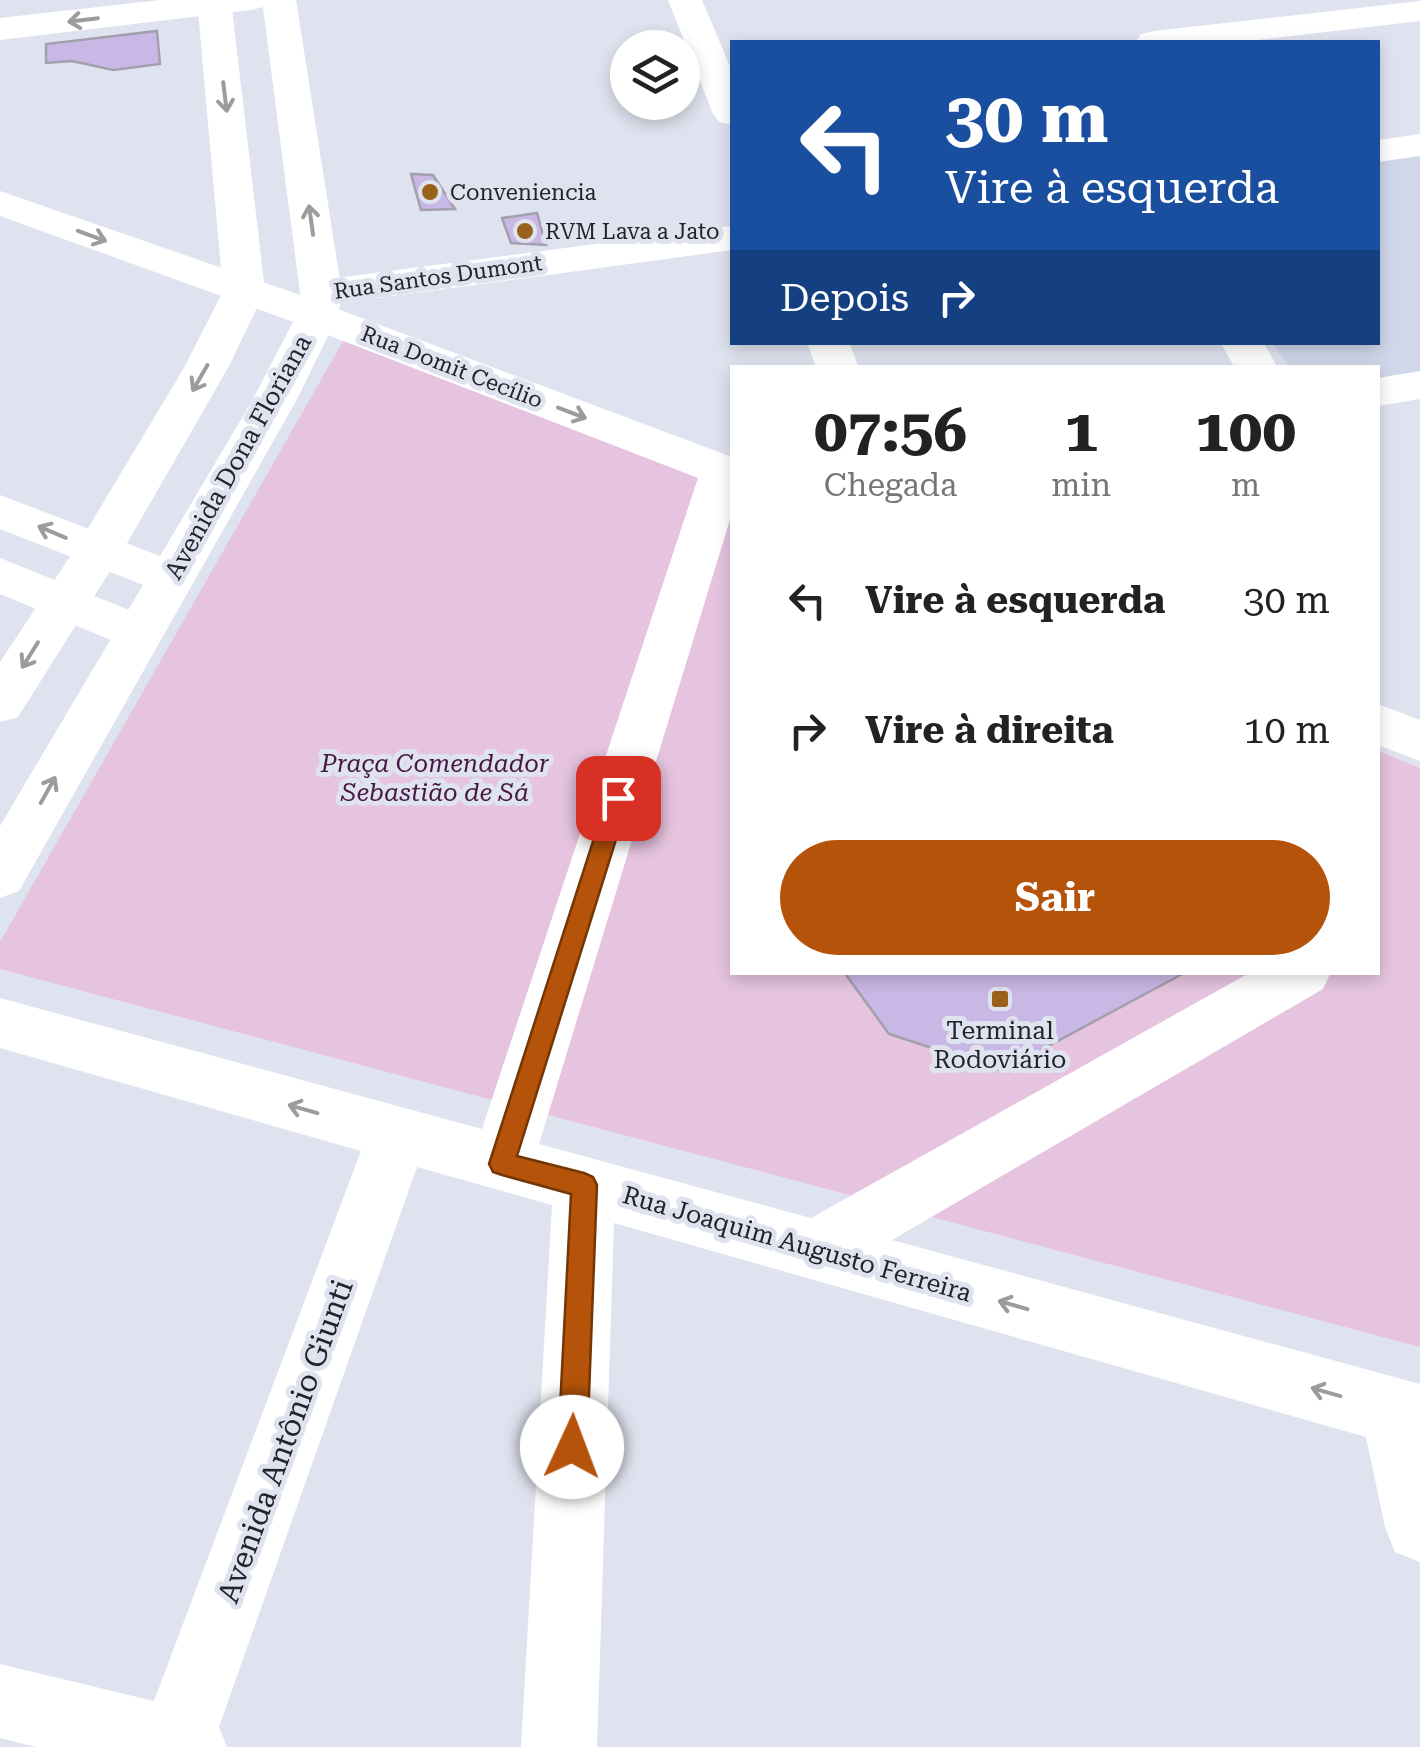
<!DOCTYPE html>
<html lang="pt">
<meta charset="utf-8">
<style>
:root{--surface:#fff;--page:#f2f2f2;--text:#222;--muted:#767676;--accent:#b45309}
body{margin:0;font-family:"Roboto Serif",serif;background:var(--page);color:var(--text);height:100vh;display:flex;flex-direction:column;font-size:38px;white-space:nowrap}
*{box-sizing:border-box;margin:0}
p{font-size:32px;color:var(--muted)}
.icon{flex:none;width:55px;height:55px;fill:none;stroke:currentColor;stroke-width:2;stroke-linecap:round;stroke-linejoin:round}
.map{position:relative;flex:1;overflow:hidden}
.side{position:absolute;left:730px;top:365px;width:650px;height:610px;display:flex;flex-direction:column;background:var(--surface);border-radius:0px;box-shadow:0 5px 15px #0003}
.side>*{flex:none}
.top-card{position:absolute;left:730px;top:40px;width:650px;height:305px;border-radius:0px;box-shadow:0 5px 15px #0003;background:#1a4fa0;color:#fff;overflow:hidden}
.controls{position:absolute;left:610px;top:30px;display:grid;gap:20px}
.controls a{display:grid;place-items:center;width:90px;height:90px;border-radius:50%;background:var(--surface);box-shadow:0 5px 15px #0003;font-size:50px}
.pin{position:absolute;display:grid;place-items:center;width:85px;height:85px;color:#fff;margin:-42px;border-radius:20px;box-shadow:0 5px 15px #0006}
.me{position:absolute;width:110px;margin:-55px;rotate:2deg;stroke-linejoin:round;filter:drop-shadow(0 0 8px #0008)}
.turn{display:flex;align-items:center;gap:35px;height:210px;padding:0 50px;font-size:45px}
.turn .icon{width:130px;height:130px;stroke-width:2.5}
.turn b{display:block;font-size:70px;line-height:85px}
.then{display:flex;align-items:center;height:95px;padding:0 50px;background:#0003;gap:20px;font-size:38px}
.eta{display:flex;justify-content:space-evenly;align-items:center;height:170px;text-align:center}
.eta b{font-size:60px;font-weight:700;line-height:70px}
.action{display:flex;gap:20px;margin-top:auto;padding:20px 50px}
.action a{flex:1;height:115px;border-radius:60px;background:var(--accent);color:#fff;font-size:40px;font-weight:700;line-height:115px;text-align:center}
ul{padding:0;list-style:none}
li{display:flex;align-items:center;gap:30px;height:130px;padding:0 50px}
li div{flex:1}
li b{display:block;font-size:38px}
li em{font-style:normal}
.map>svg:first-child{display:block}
.built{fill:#d0d7ea}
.green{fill:#e6c4df}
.building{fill:#c9b8e5;stroke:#a39fab;stroke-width:2.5}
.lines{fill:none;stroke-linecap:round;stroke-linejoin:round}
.minor{fill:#fff;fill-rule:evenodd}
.major{fill:#fff;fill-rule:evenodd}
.oneway{stroke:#9c9c9e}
.route{fill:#b45309;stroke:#753606;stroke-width:2.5}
.poi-dot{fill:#99611c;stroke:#dfe3ef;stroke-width:4}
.labels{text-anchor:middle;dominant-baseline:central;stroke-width:10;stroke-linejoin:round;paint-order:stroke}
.far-poi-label{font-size:22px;fill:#222428;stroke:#dfe3ef;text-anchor:start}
.far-street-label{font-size:22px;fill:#222428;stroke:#dfe3ef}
.street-label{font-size:25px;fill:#222428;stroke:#dfe3ef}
.park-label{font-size:25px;font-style:italic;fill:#491842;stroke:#dfe3ef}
.poi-label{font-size:25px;fill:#222428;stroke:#dfe3ef}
.near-street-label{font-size:30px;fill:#222428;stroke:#dfe3ef}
</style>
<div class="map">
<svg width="1420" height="1747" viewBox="0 0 1420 1747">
<rect width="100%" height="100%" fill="#dfe3ef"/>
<polygon class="built" points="1420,152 1420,372 1378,379 1378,368 1290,367 1272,343 1378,342 1378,158"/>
<polygon class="green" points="346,336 732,491 732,972 1378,972 1378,751 1420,768 1420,1347 0,969 0,942"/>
<g class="building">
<polygon points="157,31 160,64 113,70 72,61 46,63 46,44"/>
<polygon points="411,174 433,175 455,209 421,210"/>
<polygon points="537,213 546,245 511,243 502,218"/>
<polygon points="844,972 1186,972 1002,1071 889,1034"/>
</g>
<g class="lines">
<g class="minor">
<polygon points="161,0 268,0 263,7 251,10 0,40 0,18"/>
<polygon points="668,0 702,0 732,71 732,125 719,122 713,114"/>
<polygon points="1420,1 1420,21 1240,42 1136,42 1141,34 1154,31"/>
<polygon points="1420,134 1420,156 1378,162 1378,140"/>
<polygon points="0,191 303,296 300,293 306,284 321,280 732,226 732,250 327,305 732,457 732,513 539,1144 811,1218 1251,972 1331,972 1323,989 892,1240 1420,1384 1420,1562 1395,1552 1385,1527 1366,1437 614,1223 597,1747 521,1747 552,1205 417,1167 219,1727 227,1747 36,1747 0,1738 0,1664 154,1701 361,1151 0,1048 0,998 482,1129 698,478 302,325 0,216"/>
<polygon points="807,342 849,342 859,368 816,368"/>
<polygon points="1220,342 1263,342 1278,368 1235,368"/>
<polygon points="1420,371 1420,399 1378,406 1378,378"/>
<polygon points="0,495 186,566 193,578 186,590 169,595 0,529"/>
<polygon points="0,558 154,620 162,633 154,646 137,651 0,594"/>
<polygon points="1378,704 1420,720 1420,761 1378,745"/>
</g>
<g class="major">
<polygon points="197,0 231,0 265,291 229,366 122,552 18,717 0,722 0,662 81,540 185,366 223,291"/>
<polygon points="262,0 296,0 342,293 338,316 296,401 19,891 0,898 0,826 252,401 296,316 300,293"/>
</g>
</g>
<defs><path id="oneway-shaft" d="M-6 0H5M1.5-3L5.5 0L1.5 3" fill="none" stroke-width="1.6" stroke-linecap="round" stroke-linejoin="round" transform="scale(2.5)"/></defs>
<g class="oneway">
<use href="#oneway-shaft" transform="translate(83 20) rotate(173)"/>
<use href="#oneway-shaft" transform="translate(225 97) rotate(83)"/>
<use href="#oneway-shaft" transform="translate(311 220) rotate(-98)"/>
<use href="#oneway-shaft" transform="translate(92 236) rotate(20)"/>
<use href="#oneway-shaft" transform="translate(200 378) rotate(120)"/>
<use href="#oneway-shaft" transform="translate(572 413) rotate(21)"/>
<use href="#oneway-shaft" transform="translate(52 532) rotate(-157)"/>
<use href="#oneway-shaft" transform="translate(30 655) rotate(122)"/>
<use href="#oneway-shaft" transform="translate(48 790) rotate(-61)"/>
<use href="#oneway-shaft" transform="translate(303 1109) rotate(-164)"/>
<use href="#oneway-shaft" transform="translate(1013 1305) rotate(-164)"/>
<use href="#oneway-shaft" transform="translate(1326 1392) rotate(-164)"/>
</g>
<polygon class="route" points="618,790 629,798 517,1156 584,1173 593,1177 597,1185 587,1447 583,1457 572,1461 562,1457 558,1447 571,1194 502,1175 493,1172 489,1164 607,798"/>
<g class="poi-dot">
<circle cx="430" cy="192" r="10"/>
<circle cx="525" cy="231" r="10"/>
<rect x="990" y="989" width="20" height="20" rx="5"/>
</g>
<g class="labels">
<g class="far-poi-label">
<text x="450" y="192">Conveniencia</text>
<text x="545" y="231">RVM Lava a Jato</text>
</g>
<g class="far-street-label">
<text transform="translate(438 277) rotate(-8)">Rua Santos Dumont</text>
<text transform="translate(452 367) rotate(21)">Rua Domit Cecílio</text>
</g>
<g class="street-label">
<text transform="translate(238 457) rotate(-61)">Avenida Dona Floriana</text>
<text transform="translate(797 1244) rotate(16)">Rua Joaquim Augusto Ferreira</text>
</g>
<g class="park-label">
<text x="435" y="763">Praça Comendador<tspan x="435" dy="29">Sebastião de Sá</tspan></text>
</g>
<g class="poi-label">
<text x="1000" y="1030">Terminal<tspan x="1000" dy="29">Rodoviário</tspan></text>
</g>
<g class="near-street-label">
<text transform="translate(285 1441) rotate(-70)">Avenida Antônio Giunti</text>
</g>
</g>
</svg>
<div class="controls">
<a><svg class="icon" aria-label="layers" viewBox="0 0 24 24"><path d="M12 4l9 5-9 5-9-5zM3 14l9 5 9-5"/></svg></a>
</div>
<div class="pin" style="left:618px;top:798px;background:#d93025"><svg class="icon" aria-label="arrive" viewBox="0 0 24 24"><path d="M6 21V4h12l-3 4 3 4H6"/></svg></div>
<svg class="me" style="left:572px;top:1447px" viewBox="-20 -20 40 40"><circle r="19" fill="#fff"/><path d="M0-13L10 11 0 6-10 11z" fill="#b45309"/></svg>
<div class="top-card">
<div class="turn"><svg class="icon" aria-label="left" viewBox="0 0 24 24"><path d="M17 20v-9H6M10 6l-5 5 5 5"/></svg><div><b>30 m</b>Vire à esquerda</div></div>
<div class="then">Depois<svg class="icon" aria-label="right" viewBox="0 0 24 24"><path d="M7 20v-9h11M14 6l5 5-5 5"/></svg></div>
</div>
<section class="side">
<div class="eta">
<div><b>07:56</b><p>Chegada</p></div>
<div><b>1</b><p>min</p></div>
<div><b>100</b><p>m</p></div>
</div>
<ul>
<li><svg class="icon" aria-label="left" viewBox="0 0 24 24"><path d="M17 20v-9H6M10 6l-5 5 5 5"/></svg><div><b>Vire à esquerda</b></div><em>30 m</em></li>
<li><svg class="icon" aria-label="right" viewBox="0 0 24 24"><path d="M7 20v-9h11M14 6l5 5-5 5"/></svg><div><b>Vire à direita</b></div><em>10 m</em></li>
</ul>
<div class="action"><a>Sair</a></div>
</section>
</div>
